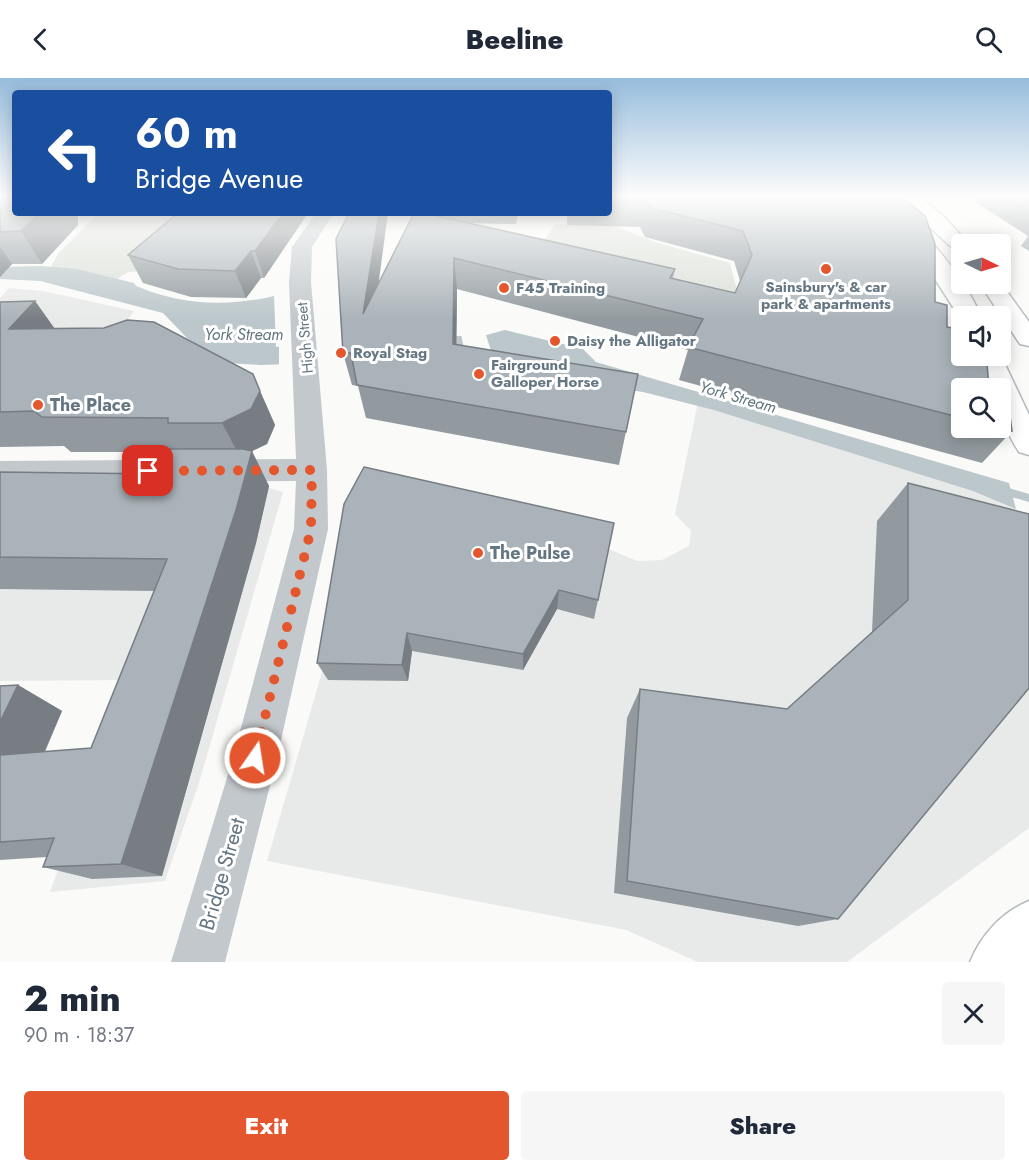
<!DOCTYPE html>
<meta charset="utf-8">
<style>
:root{--surface:#fff;--page:#f6f6f7;--text:#1f2937;--muted:#747a83;--accent:#e4572e}
body{margin:0;font-family:Jost,sans-serif;background:var(--page);color:var(--text);height:100vh;display:flex;flex-direction:column;font-size:22px;white-space:nowrap}
*{box-sizing:border-box;margin:0}
p{font-size:20px;color:var(--muted)}
.icon{flex:none;width:33px;height:33px;fill:none;stroke:currentColor;stroke-width:2;stroke-linecap:round;stroke-linejoin:round}
.map{position:relative;height:884px;overflow:hidden}
.drawer{display:flex;flex-direction:column;background:var(--surface);flex:1}
.drawer>*{flex:none}
.hud{position:absolute;left:12px;top:12px;width:600px;height:126px;border-radius:6px;box-shadow:0 3px 15px #0003;background:#1a4fa0;color:#fff;overflow:hidden}
.needle{width:39px;rotate:95deg}
.controls{position:absolute;left:951px;top:156px;display:grid;gap:12px}
.controls a{display:grid;place-items:center;width:60px;height:60px;border-radius:6px;background:var(--surface);box-shadow:0 3px 15px #0003;font-size:30px}
.pin{position:absolute;display:grid;place-items:center;width:51px;height:51px;color:#fff;margin:-26px;border-radius:12px;box-shadow:0 3px 9px #0006}
.me{position:absolute;width:66px;margin:-33px;rotate:13deg;stroke-linejoin:round;filter:drop-shadow(0 0 4px #0008)}
.turn{display:flex;align-items:center;gap:21px;height:126px;padding:0 24px;font-size:27px}
.turn .icon{width:78px;height:78px;stroke-width:2.5}
.turn b{display:block;font-size:42px;line-height:51px}
.round{display:grid;place-items:center;flex:none;width:63px;height:63px;border-radius:6px;background:var(--page)}
.headline{display:flex;align-items:center;justify-content:space-between;height:102px;padding:0 24px}
h1{font-size:36px;font-weight:800;line-height:45px}
.cta{display:flex;gap:12px;margin-top:auto;padding:12px 24px}
.cta a{flex:1;height:69px;border-radius:6px;background:var(--accent);color:#fff;font-size:24px;font-weight:800;line-height:69px;text-align:center}
.cta a+a{background:var(--page);color:var(--text)}
header{display:flex;justify-content:space-between;align-items:center;height:78px;padding:0 24px;background:var(--surface);font-size:27px;font-weight:800}
.map>svg:first-child{display:block}
.built{fill:#e8e9e9}
.green{fill:#dadfd7}
.water{fill:#bbc7cb}
.pier{fill:#fafaf8}
.lines{fill:none;stroke-linecap:round;stroke-linejoin:round}
.stream{fill:#bbc7cb;fill-rule:evenodd}
.major-casing{stroke:#b5babe;stroke-width:3}
.minor{fill:#c3c8cc;fill-rule:evenodd}
.major{fill:#fff;fill-rule:evenodd}
.wall{fill:#929a9f}
.shaded-wall{fill:#777d82}
.building{fill:#aab3b9;stroke:#777d82;stroke-width:1.5}
.route{stroke:#e4572e;stroke-width:10;stroke-dasharray:0 18}
.poi-dot{fill:#e4572e;stroke:#fff;stroke-width:2}
.labels{text-anchor:middle;dominant-baseline:central;stroke-width:6;stroke-linejoin:round;paint-order:stroke}
.far-poi-label{font-size:15px;font-weight:bold;fill:#657683;stroke:#fff;text-anchor:start}
.far-street-label{font-size:15px;fill:#657683;stroke:#fff}
.far-water-label{font-size:16px;font-style:italic;fill:#60757c;stroke:#fff}
.poi-label{font-size:18px;font-weight:bold;fill:#657683;stroke:#fff;text-anchor:start}
.near-street-label{font-size:21px;fill:#657683;stroke:#fff}
</style>
<header><svg class="icon" aria-label="back" viewBox="0 0 24 24"><path d="M15 5l-7 7 7 7"/></svg>Beeline<svg class="icon" aria-label="search" viewBox="0 0 24 24"><circle cx="10" cy="10" r="6"/><path d="M15 15l6 6"/></svg></header>
<div class="map">
<svg width="1029" height="884" viewBox="0 0 1029 884">
<rect width="100%" height="100%" fill="#fafaf8"/>
<g class="built">
<polygon points="9,210 43,213 134,233 45,365 0,364 0,220"/>
<polygon points="698,324 1013,423 1029,487 1029,750 847,884 698,884 626,852 267,783 352,491 583,460 637,483 662,482 689,468 691,453 675,436"/>
<polygon points="0,407 265,409 283,414 199,705 165,803 50,814 128,602 0,603"/>
</g>
<g class="green">
<polygon points="98,135 194,135 143,193 128,194 117,201 51,189 58,176"/>
<polygon points="555,146 614,148 658,165 730,185 737,212 729,225 530,184"/>
</g>
<path class="water" d="M41,188L77,191L134,205L136,208C181,227 227,229 274,218L276,269L384,258H483L505,252L583,271L596,284L1009,405L1016,431L973,413L714,332L643,314L404,277L354,284L260,287L230,285L188,261L163,235L40,203L0,201V189Z"/>
<g class="pier">
<polygon points="485,254 498,294 467,289 461,255"/>
<polygon points="348,261 352,285 279,288 279,267"/>
</g>
<g class="lines">
<polygon class="stream" points="1001,408 1029,416 1029,424 997,415 996,412"/>
<defs>
<g id="major">
<path d="M866,118H886C923,152 961,193 981,238H962V243L907,158Z"/>
<path d="M899,118H919L943,138L969,166H962V177C956,175 905,126 899,118Z"/>
<polygon points="1000,204 1029,244 1029,268 1020,266 980,206"/>
<path d="M976,278H1001L1029,337V377L1019,374C1005,352 1000,336 1000,310H990Z"/>
<path d="M1029,823V884H970C981,857 1002,834 1029,823Z"/>
</g>
</defs>
<use href="#major" class="major-casing"/>
<polygon class="minor" points="316,135 334,135 312,169 311,204 327,392 328,451 277,680 225,884 171,884 233,680 294,451 296,403 0,405 0,383 296,381 289,204 292,169"/>
<use href="#major" class="major"/>
</g>
<g class="wall">
<polygon points="0,118 15,135 78,135 78,147 42,186 12,186 0,199"/>
<polygon points="609,118 901,118 935,224 947,249 962,310 962,350 1000,350 1012,353 982,385 679,302 688,272 457,211 456,267 638,296 619,387 366,340 358,308 352,307 343,275 379,205 427,135 518,135 516,146 467,145 675,191 673,200 735,215 740,203 734,183 645,159 640,149 567,147 567,135 609,135"/>
<polygon points="966,118 1029,118 1029,173 1021,168 1028,158"/>
<polygon points="178,135 308,135 264,200 261,200 246,220 191,219 143,205 128,177"/>
<polygon points="35,223 55,251 260,313 275,347 267,366 251,373 269,408 256,465 162,798 92,801 43,789 47,779 0,782 0,608 18,607 62,633 45,674 91,670 154,513 0,511 0,394 160,396 163,374 71,374 64,368 0,369 0,224"/>
<polygon points="908,405 1029,436 838,841 798,848 614,815 627,640 640,611 787,631 872,554 877,443"/>
<polygon points="614,445 594,541 557,531 523,592 412,573 408,603 328,602 317,585"/>
</g>
<g class="shaded-wall">
<polygon points="40,135 78,135 78,147 42,186 21,153"/>
<polygon points="283,135 308,135 264,200 255,173"/>
<polygon points="379,135 388,135 370,269 363,236"/>
<polygon points="0,169 12,186 0,199"/>
<polygon points="251,173 261,200 246,220 235,193"/>
<polygon points="454,180 457,211 456,299 453,266"/>
<polygon points="35,223 59,257 9,251"/>
<polygon points="260,313 275,347 267,366 240,379 222,345"/>
<polygon points="252,373 269,408 256,465 162,798 121,786"/>
<polygon points="559,512 557,531 523,592 523,576"/>
<polygon points="407,555 412,573 408,603 402,587"/>
<polygon points="18,607 62,633 33,699 0,685 0,644"/>
</g>
<g class="building">
<polygon points="0,118 15,118 15,135 40,135 21,153 0,154"/>
<polygon points="609,118 901,118 925,138 935,166 935,224 947,227 947,249 962,252 962,278 969,278 969,281 987,285 989,310 962,310 962,340 688,269 703,241 454,180 453,266 638,296 626,354 357,307 351,275 343,275 336,161 349,135 379,135 363,236 414,135 423,135 675,191 670,200 735,215 752,177 743,153 651,130 645,119"/>
<polygon points="178,135 283,135 255,173 251,173 235,193 178,191 128,177"/>
<polygon points="35,223 9,251 104,250 127,242 154,244 253,296 260,313 251,331 222,345 168,345 168,340 42,339 34,333 0,334 0,224"/>
<polygon points="1000,321 1008,323 1012,353 1000,350"/>
<polygon points="163,371 243,371 252,373 236,432 121,786 43,789 54,760 0,764 0,677 91,670 167,481 0,479 0,394 160,396"/>
<polygon points="364,389 614,445 598,522 559,512 523,576 407,555 402,587 317,585 344,426"/>
<polygon points="908,405 1029,436 1029,610 838,841 627,803 640,611 787,631 908,522"/>
<polygon points="18,607 0,644 0,608"/>
</g>
<linearGradient id="sky" x2="0" y2="1"><stop stop-color="#96bcdc"/><stop offset="0.49" stop-color="#fdfdfc"/><stop offset="1" stop-color="#fdfdfc" stop-opacity="0"/></linearGradient>
<rect width="1029" height="242" fill="url(#sky)"/>
<g class="lines">
<polyline class="route" points="148,393 312,392 311,451 255,680"/>
</g>
<g class="poi-dot">
<circle cx="826" cy="191" r="6"/>
<circle cx="504" cy="210" r="6"/>
<circle cx="555" cy="263" r="6"/>
<circle cx="341" cy="275" r="6"/>
<circle cx="479" cy="296" r="6"/>
<circle cx="38" cy="327" r="6"/>
<circle cx="478" cy="475" r="6"/>
</g>
<g class="labels">
<g class="far-poi-label">
<text x="826" y="209" text-anchor="middle">Sainsbury's &amp; car<tspan x="826" dy="17">park &amp; apartments</tspan></text>
<text x="516" y="210">F45 Training</text>
<text x="567" y="263">Daisy the Alligator</text>
<text x="353" y="275">Royal Stag</text>
<text x="491" y="287">Fairground<tspan x="491" dy="17">Galloper Horse</tspan></text>
</g>
<g class="far-street-label">
<text transform="translate(305 260) rotate(-95)">High Street</text>
</g>
<g class="far-water-label">
<text x="244" y="256">York Stream</text>
<text transform="translate(738 319) rotate(16)">York Stream</text>
</g>
<g class="poi-label">
<text x="50" y="327">The Place</text>
<text x="490" y="475">The Pulse</text>
</g>
<g class="near-street-label">
<text transform="translate(222 796) rotate(-74)">Bridge Street</text>
</g>
</g>
</svg>
<div class="controls">
<a><svg class="needle" viewBox="-14 -14 28 28"><path d="M0-13l5 13h-10z" fill="#e53935"/><path d="M0 13l5-13h-10z" fill="#747a83"/></svg></a>
<a><svg class="icon" aria-label="sound" viewBox="0 0 24 24"><path d="M4 9h4l5-4v14l-5-4H4zM17 9q2 3 0 6"/></svg></a>
<a><svg class="icon" aria-label="search" viewBox="0 0 24 24"><circle cx="10" cy="10" r="6"/><path d="M15 15l6 6"/></svg></a>
</div>
<div class="pin" style="left:148px;top:393px;background:#d93025"><svg class="icon" aria-label="arrive" viewBox="0 0 24 24"><path d="M6 21V4h12l-3 4 3 4H6"/></svg></div>
<svg class="me" style="left:255px;top:680px" viewBox="-20 -20 40 40"><circle r="17" fill="#e4572e" stroke="#fff" stroke-width="3"/><path d="M0-11L8 9 0 5-8 9z" fill="#fff"/></svg>
<div class="hud">
<div class="turn"><svg class="icon" aria-label="left" viewBox="0 0 24 24"><path d="M17 20v-9H6M10 6l-5 5 5 5"/></svg><div><b>60 m</b>Bridge Avenue</div></div>
</div>
</div>
<section class="drawer">
<div class="headline"><div><h1>2 min</h1><p>90 m · 18:37</p></div><a class="round"><svg class="icon" aria-label="close" viewBox="0 0 24 24"><path d="M6 6l12 12M18 6L6 18"/></svg></a></div>
<div class="cta"><a>Exit</a><a>Share</a></div>
</section>
